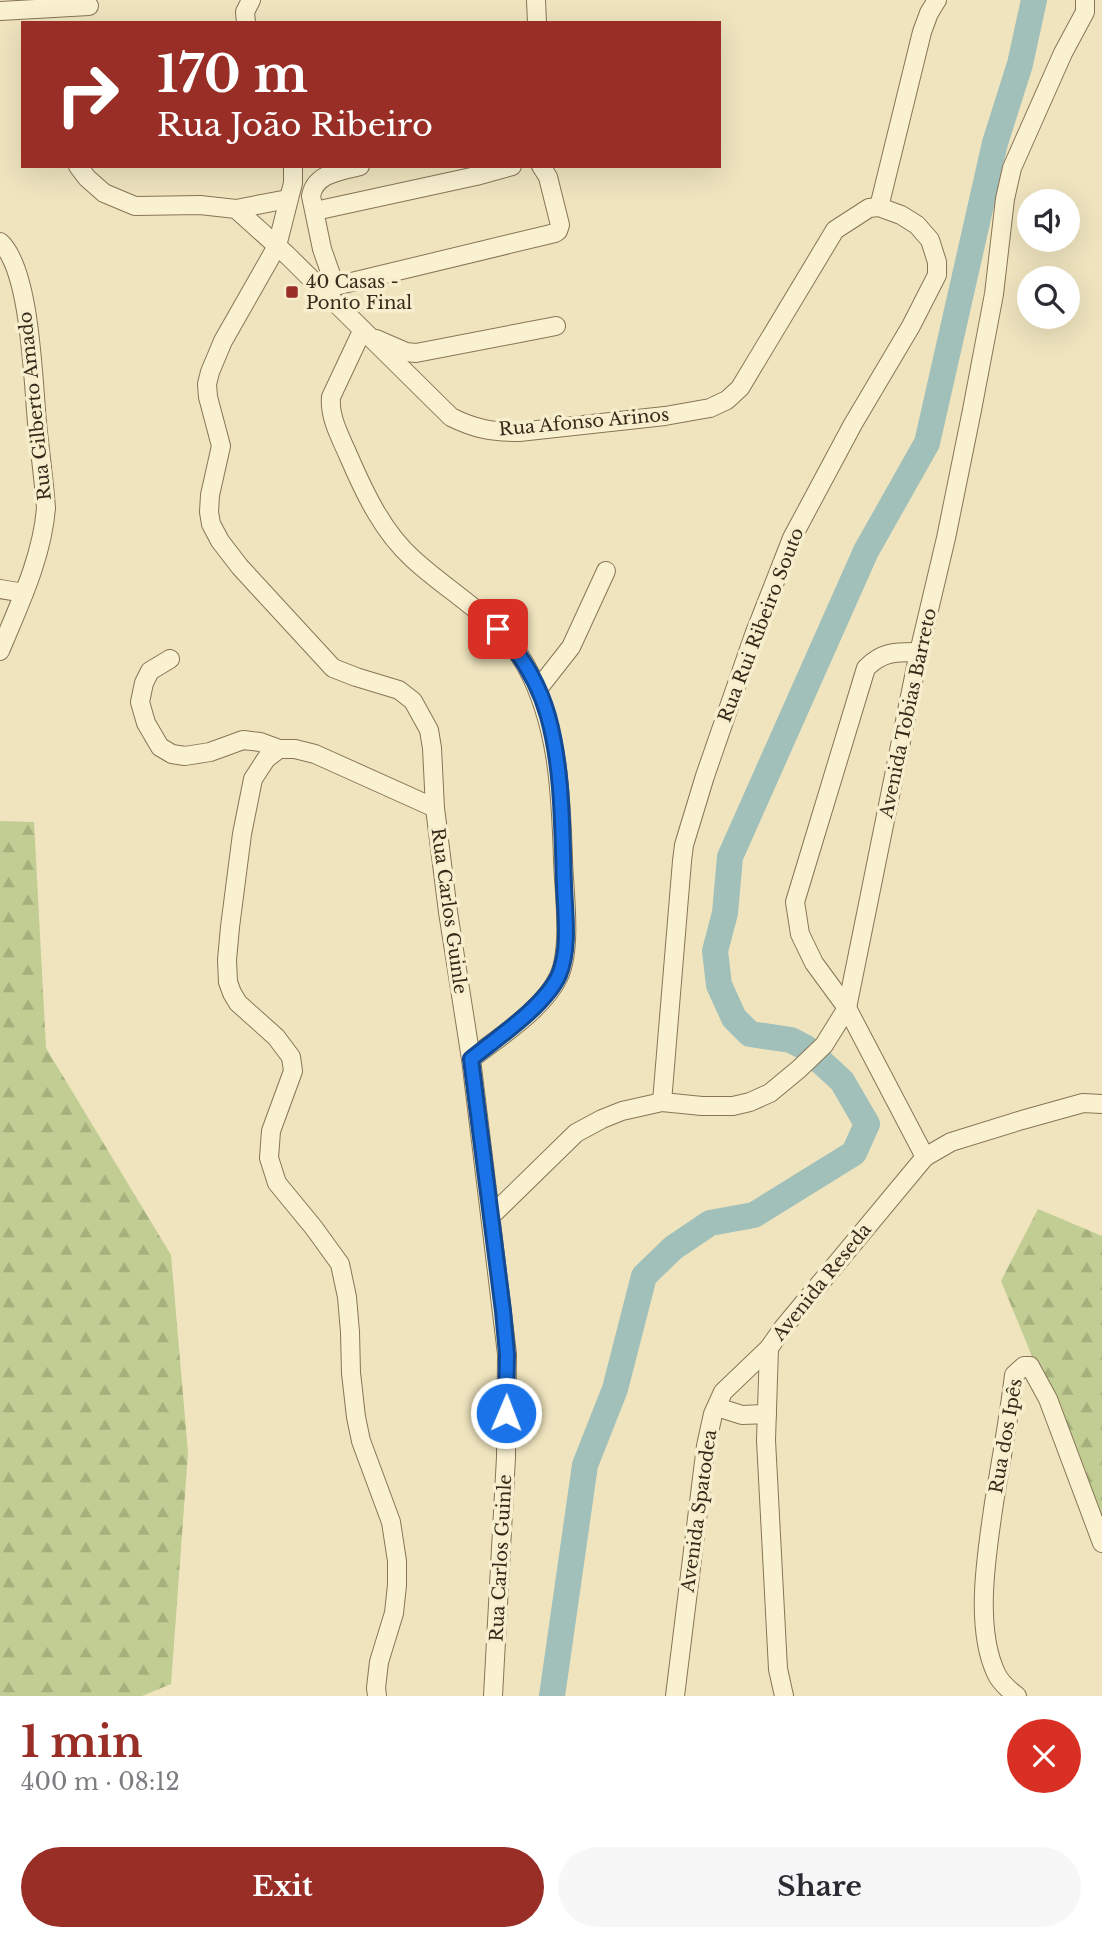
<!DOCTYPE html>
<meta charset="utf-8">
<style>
:root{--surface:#fff;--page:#f7f7f7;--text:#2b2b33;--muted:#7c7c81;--accent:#982e25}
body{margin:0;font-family:"Libre Baskerville",serif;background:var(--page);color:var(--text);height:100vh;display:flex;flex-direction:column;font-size:26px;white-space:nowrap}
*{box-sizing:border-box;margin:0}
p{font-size:23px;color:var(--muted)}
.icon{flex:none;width:38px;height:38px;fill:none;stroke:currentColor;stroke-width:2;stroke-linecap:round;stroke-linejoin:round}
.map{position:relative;height:1696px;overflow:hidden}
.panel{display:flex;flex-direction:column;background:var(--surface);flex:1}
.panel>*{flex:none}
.hud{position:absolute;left:21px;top:21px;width:700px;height:147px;border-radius:0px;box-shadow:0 7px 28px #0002;background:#982e25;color:#fff;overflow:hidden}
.buttons{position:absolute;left:1017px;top:189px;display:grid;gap:14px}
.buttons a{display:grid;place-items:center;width:63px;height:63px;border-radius:50%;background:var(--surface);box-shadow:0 7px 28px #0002;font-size:35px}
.pin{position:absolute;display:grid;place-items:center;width:60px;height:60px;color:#fff;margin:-30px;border-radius:14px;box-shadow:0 4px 10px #0006}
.me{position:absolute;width:77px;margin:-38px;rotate:1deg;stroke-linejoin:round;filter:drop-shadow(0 0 5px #0008)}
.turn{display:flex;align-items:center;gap:24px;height:147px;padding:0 21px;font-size:32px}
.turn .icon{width:91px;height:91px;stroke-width:2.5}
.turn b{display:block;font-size:49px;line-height:60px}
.round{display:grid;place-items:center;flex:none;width:74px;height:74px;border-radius:37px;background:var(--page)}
.overview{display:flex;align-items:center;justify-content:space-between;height:119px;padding:0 21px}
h1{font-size:42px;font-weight:700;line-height:52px;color:var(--accent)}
.primary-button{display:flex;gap:14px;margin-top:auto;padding:14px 21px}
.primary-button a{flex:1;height:80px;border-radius:42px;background:var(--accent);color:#fff;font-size:28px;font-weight:700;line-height:80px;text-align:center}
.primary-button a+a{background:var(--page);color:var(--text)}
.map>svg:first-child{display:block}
.forest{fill:url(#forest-firs)}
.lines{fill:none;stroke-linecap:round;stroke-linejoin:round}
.river{stroke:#a1c0ba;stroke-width:26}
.minor-casing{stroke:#877556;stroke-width:20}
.minor{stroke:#faf1d1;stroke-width:18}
.route-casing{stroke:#114b97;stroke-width:18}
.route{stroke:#1a73e8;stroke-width:12}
.poi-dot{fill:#982e25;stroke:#f6eecd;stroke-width:2.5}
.labels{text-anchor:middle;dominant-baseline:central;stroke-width:7;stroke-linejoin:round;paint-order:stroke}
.poi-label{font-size:18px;fill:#362b1b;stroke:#f6eecd;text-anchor:start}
.street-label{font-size:18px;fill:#362b1b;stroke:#f6eecd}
</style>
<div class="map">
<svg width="1102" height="1696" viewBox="0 0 1102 1696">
<defs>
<pattern id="forest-firs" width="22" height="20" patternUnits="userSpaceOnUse" patternTransform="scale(1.75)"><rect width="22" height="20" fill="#c1cd92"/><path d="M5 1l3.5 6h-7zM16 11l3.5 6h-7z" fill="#a6b07d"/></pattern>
</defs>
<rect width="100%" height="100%" fill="#efe4be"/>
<g class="forest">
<polygon points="0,821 34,822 46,1048 171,1255 188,1453 171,1684 142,1696 0,1696"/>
<polygon points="1038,1209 1102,1236 1102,1521 1086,1487 1001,1281"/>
</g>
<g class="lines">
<polyline class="river" points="552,1696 585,1465 615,1389 644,1276 673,1248 710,1223 754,1215 854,1153 867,1124 842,1081 806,1048 791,1040 750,1034 734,1018 719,985 715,951 725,913 730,857 866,551 927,443 995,143 1020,64 1034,0"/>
<defs>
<g id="minor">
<polyline points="536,0 537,23"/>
<polyline points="0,11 89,6"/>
<polyline points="246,23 245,12 251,0"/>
<path d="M78,166L87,178L104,193L135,206L200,205L236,209L287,255L451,417C475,429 492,432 519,432L665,416L710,408L727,400L740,388L835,230L869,208L879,207L901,215L917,225L930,240L937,262V275L911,326L853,424L792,538L754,635L705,776L684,845L682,861L662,1102"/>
<polyline points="293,166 293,183 277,246 223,341 210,372 207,384 208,397 221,446 210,495 209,512 211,524 220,541 240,567 333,668 356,677 399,690 413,701 429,730 432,748 435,808 448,912 471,1059 507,1354 506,1457 493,1696"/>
<path d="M360,166C341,171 315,173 311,196L322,249L335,286L555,233L558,231L560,225L548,177L541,166"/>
<polyline points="879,207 922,32 929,13 937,0"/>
<polyline points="236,209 288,199"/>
<polyline points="315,211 476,176 512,166"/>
<path d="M0,242C32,271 33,389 38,433C41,458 44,483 46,508C42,558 19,605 0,651"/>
<path d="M362,331L331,397C329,418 341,438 349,457C365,494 383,532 413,559C451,594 498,618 525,664C558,723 561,793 563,860C564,891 572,947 559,976C544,1009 499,1037 471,1059"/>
<polyline points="376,339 406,352 416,353 556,326"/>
<polyline points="0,589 24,593"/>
<path d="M919,652C896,652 883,651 866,668L795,902L800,934L814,963L847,1008L925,1157"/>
<polyline points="170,659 150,671 144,683 140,702 146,723 160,747 172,754 185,756 210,752 243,740 260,742 279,749"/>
<polyline points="538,689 571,647 606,571"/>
<polyline points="491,1216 576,1133 602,1119 622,1111 662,1102 702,1106 733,1106 750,1102 770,1093 799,1069 824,1045 847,1008 919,652 946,538 972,410 994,294 1005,199 1012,168 1063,53 1085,12 1085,0"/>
<polyline points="717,1407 742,1415 767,1414"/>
<polyline points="377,1696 376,1688 379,1662 394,1613 397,1585 397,1561 391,1522 361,1441 356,1417 351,1373 350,1332 347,1297 340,1264 314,1228 277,1183 269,1158 271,1131 293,1071 291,1057 276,1037 238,1003 232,993 228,982 227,960 230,927 242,834 253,779 266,759 279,749 295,749 315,754 435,808"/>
<polyline points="675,1696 706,1446 713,1414 723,1392 769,1348"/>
<polyline points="784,1696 778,1669 766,1440 769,1348 783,1328 925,1157 951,1142 1022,1120 1083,1103 1102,1104"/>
<path d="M1017,1696C1009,1690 1000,1682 996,1673C974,1626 987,1552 994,1503C1001,1460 1009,1418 1014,1375L1024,1366H1030L1048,1399L1102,1543"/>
</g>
</defs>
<use href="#minor" class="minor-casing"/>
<use href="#minor" class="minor"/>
</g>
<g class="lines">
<defs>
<path id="route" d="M498,629C520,653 539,684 548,716C563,770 562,829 564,885C565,914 570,948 559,975C545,1006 497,1038 471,1059L503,1311L507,1354L506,1413"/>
</defs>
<use href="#route" class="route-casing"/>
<use href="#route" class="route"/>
</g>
<rect class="poi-dot" x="285" y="285" width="14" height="14" rx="3.5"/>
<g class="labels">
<g class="poi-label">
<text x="306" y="282">40 Casas -<tspan x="306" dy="21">Ponto Final</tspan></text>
</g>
<g class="street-label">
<text transform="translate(35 406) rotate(-96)">Rua Gilberto Amado</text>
<text transform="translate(584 422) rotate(-5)">Rua Afonso Arinos</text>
<text transform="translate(761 625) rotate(-69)">Rua Rui Ribeiro Souto</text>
<text transform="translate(908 713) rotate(-78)">Avenida Tobias Barreto</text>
<text transform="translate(449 911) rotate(82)">Rua Carlos Guinle</text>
<text transform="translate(822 1282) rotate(-51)">Avenida Reseda</text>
<text transform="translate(1006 1436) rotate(-80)">Rua dos Ipês</text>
<text transform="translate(699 1511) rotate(-82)">Avenida Spatodea</text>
<text transform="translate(501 1558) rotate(-87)">Rua Carlos Guinle</text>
</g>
</g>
</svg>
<div class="buttons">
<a><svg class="icon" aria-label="sound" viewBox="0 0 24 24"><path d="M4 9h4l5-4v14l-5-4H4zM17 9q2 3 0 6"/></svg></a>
<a><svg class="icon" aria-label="search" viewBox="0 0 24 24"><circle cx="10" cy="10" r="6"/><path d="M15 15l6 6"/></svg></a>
</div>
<div class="pin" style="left:498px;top:629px;background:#d93025"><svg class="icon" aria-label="arrive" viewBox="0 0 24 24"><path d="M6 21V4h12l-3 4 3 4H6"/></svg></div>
<svg class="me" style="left:506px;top:1413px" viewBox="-20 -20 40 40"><circle r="17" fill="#1a73e8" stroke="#fff" stroke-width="3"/><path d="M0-11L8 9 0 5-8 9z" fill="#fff"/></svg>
<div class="hud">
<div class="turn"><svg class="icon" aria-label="right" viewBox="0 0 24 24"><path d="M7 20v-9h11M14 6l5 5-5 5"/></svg><div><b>170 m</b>Rua João Ribeiro</div></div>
</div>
</div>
<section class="panel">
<div class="overview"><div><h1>1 min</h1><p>400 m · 08:12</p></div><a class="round" style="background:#d93025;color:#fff"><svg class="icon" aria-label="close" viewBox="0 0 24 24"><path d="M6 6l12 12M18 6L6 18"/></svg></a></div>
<div class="primary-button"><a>Exit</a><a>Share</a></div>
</section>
